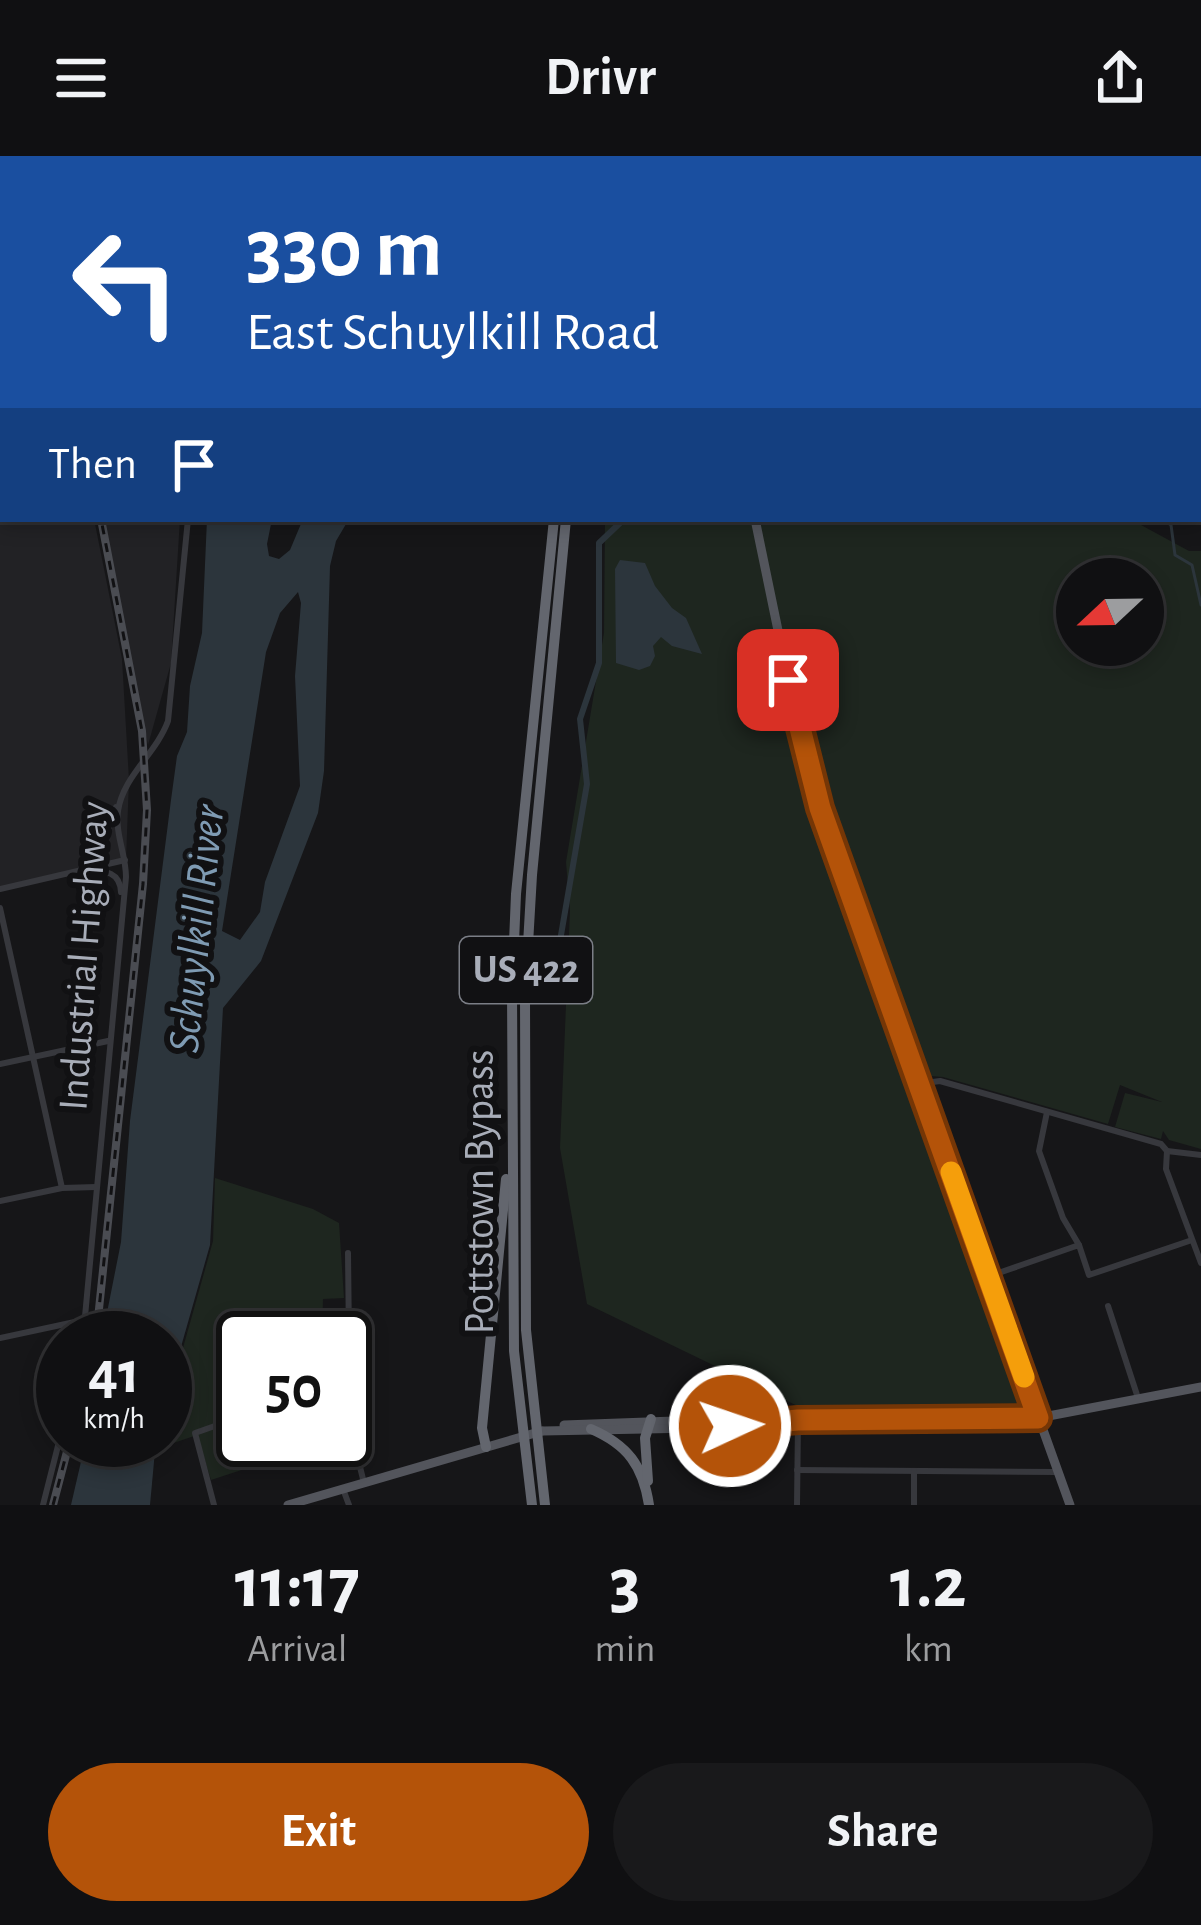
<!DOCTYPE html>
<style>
:root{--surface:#101012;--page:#19191b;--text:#f1f3f6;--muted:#9c9d9f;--line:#303032;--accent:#b45309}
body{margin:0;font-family:"Alegreya Sans",sans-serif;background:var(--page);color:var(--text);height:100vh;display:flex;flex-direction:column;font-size:45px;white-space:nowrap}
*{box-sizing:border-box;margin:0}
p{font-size:39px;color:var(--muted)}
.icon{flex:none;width:66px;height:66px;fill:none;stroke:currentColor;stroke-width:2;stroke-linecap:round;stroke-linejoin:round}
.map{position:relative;height:1349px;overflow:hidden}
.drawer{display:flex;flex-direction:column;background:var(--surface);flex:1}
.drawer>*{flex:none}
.guide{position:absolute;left:0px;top:0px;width:1203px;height:366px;box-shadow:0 6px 18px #0003,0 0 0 3px var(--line);background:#1a4fa0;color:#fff;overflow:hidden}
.needle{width:78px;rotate:248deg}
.controls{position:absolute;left:1056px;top:402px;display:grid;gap:24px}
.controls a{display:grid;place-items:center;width:108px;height:108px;border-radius:50%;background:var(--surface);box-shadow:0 6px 18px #0003,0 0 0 3px var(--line);font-size:60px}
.speed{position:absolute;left:36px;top:1155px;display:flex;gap:24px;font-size:60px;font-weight:700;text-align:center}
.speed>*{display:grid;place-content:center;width:156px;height:156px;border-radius:50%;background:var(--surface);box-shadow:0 6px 18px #0003,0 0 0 3px var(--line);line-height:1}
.speed small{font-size:30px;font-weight:400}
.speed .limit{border:6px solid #111;border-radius:18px;background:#fff;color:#111}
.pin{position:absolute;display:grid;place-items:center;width:102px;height:102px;color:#fff;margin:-51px;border-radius:24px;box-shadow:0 6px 18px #0006}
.me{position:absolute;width:132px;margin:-66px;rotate:87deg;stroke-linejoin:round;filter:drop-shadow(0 0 9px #0008)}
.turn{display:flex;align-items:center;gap:42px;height:252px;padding:0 48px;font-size:54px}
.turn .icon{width:156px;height:156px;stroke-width:2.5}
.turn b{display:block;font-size:84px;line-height:102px}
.then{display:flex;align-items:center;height:114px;padding:0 48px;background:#0003;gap:24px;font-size:45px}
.eta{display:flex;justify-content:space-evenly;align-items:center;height:204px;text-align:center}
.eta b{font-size:72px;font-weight:700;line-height:84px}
.button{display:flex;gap:24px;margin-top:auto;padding:24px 48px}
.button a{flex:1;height:138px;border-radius:72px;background:var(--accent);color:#fff;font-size:48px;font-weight:700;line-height:138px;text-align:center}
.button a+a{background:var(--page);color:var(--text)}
header{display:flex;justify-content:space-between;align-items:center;height:156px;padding:0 48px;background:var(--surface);font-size:54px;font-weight:700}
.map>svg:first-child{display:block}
.built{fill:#222225}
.green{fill:#1e261f;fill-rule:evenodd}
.water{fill:#2c353c;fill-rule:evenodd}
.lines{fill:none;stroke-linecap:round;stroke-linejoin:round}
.stream{stroke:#2c353c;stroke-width:3}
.canal{stroke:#2c353c;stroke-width:6}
.minor{stroke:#37383d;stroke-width:6}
.major{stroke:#53555c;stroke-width:9}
.highway{stroke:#63666e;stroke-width:10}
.rail-casing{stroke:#4a4c52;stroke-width:8}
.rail{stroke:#111113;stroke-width:3;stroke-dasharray:9;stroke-linecap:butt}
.route-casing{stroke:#753606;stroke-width:30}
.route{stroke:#b45309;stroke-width:21}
.slow{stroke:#f59e0b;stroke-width:21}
.labels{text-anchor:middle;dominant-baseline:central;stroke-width:12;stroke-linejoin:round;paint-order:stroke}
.shield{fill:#111113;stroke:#7b7e86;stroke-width:3}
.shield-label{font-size:39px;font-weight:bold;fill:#a8adb8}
.street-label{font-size:42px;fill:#a8adb8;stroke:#111113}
.water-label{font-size:45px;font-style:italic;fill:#7f9bb3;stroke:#111113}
</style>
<header><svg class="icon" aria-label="menu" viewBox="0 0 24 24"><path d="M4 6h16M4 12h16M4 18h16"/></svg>Drivr<svg class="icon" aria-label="share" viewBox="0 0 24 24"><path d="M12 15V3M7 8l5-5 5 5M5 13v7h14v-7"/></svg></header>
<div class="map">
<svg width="1201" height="1349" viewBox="0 0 1201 1349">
<rect width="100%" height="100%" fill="#161618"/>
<g class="built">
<polygon points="0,0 22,3 3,3 3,363 94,363 122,503 129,624 126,704 0,732"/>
<polygon points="102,363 180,363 171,507 148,589"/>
</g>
<g class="green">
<path d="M605,363H1130L1189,395H1201V993L1169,984L1163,975L1161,983L1115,971L1125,937L1162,946L1120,929L1108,968L943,921L906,918L1029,1250L1024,1258L812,1257L587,1148L560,992L570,754L566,706L604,477ZM1077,423H1143V489H1077Z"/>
<polygon points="215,1022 313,1053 339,1067 344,1142 323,1143 322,1182 243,1182 243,1284 309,1284 311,1291 211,1324 197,1279 156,1293 158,1284 165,1284 165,1256 213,1085"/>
</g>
<g class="water">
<path d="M207,363H272L267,388L269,400L279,403L290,394L303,363H349L336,385L330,410L324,615L318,657L261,805L223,852L210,1089L165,1247V1182H102L121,1086L130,965L171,644L177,600L187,576L190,530L202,477ZM298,436L301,447L295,520L300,630L265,726L260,756L240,784L222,775L266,496L280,457Z"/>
<polygon points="620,404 645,407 655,430 672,452 686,462 702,498 672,490 661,481 653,490 655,500 650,510 639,514 616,507 615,413"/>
<polygon points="86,1284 156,1284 150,1349 71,1349"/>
</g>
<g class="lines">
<g class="stream">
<polyline points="1037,0 1037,3"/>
<polyline points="1162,363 1171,369 1175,399 1192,409 1201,449"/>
</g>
<polyline class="canal" points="555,814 587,628 580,563 599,507 599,387 620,367 620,363"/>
<g class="minor">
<polyline points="116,0 126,3"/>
<polyline points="134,3 135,0"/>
<path d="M84,711C107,696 105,675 116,651"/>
<path d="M88,714C106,715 120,716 121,736"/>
<polyline points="0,733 125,704"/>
<polyline points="0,752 62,1032"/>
<polyline points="0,908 108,885"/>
<polyline points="918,928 940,925 1161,988 1167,995 1201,999"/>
<polyline points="1047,956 1039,995 1063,1062 1079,1089"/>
<polyline points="1167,995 1166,1013 1201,1107"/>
<polyline points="0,1045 62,1032 96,1031"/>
<polyline points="348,1097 350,1271 364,1327"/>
<polyline points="990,1120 1079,1089 1089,1119 1192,1084"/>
<polyline points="1108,1150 1138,1242"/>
<polyline points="0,1182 84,1164"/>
<path d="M83,1182L126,721C126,699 115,678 118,655C123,620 156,598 168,565L188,363"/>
<polyline points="797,1314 1057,1316"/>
<polyline points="343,1333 349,1349"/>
<polyline points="43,1349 63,1270"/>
<polyline points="214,1349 195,1277 243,1260"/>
<polyline points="797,1349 798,1265"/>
<polyline points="914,1349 914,1315"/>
</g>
<g class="major">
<polyline points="675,0 676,3"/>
<polyline points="755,363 799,576 820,652 1070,1349"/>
<polyline points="564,1269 757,1262"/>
<polyline points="543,1275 696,1272 798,1265 1038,1262 1201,1231"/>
<polyline points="288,1349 542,1275"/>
</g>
<g class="highway">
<polyline points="516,0 517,3"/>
<polyline points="535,0 535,3"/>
<polyline points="546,0 546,3"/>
<polyline points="569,3 569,0"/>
<path d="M591,1273C628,1289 643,1310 649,1349"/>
<polyline points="486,1291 482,1272 506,1023"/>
<polyline points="648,1325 645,1282 651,1263"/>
<polyline points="532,1349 514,1195 512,835 516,738 554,363"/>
<polyline points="545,1349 526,1174 525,840 532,719 566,363"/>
</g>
<defs>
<g id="rail">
<polyline points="30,0 30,3"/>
<polyline points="96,1182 143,728 147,654 142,575 101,363"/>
<polyline points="53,1349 70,1284"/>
</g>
</defs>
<use href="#rail" class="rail-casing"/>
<use href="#rail" class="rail"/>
</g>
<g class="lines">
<defs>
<polyline id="route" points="730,1270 798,1264 1038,1262 820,652 788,524"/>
</defs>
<use href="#route" class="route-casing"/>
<use href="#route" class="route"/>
<polyline class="slow" points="951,1016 1024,1221"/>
</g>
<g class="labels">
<rect class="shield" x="460" y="781" width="132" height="66" rx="9"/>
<g class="shield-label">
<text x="526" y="814">US 422</text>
</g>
<g class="street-label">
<text transform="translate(84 800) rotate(-86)">Industrial Highway</text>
<text transform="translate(480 1036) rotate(-90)">Pottstown Bypass</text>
</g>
<g class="water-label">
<text transform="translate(197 773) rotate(-84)">Schuylkill River</text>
</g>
</g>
</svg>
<div class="controls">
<a><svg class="needle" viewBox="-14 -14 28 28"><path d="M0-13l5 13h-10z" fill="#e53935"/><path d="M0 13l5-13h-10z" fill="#9c9d9f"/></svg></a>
</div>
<div class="speed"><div>41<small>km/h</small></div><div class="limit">50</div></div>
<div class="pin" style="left:788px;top:524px;background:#d93025"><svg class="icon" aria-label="arrive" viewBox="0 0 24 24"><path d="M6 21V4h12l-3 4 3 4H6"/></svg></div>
<svg class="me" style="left:730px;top:1270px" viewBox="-20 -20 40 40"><circle r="17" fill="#b45309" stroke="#fff" stroke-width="3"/><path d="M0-11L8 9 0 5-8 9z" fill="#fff"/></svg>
<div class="guide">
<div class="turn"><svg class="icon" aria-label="left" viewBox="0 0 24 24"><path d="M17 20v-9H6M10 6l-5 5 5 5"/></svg><div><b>330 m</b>East Schuylkill Road</div></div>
<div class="then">Then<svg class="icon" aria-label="arrive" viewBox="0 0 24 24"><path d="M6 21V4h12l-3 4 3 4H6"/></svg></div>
</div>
</div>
<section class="drawer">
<div class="eta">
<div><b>11:17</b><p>Arrival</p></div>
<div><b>3</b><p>min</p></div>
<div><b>1.2</b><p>km</p></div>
</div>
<div class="button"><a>Exit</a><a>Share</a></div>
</section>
